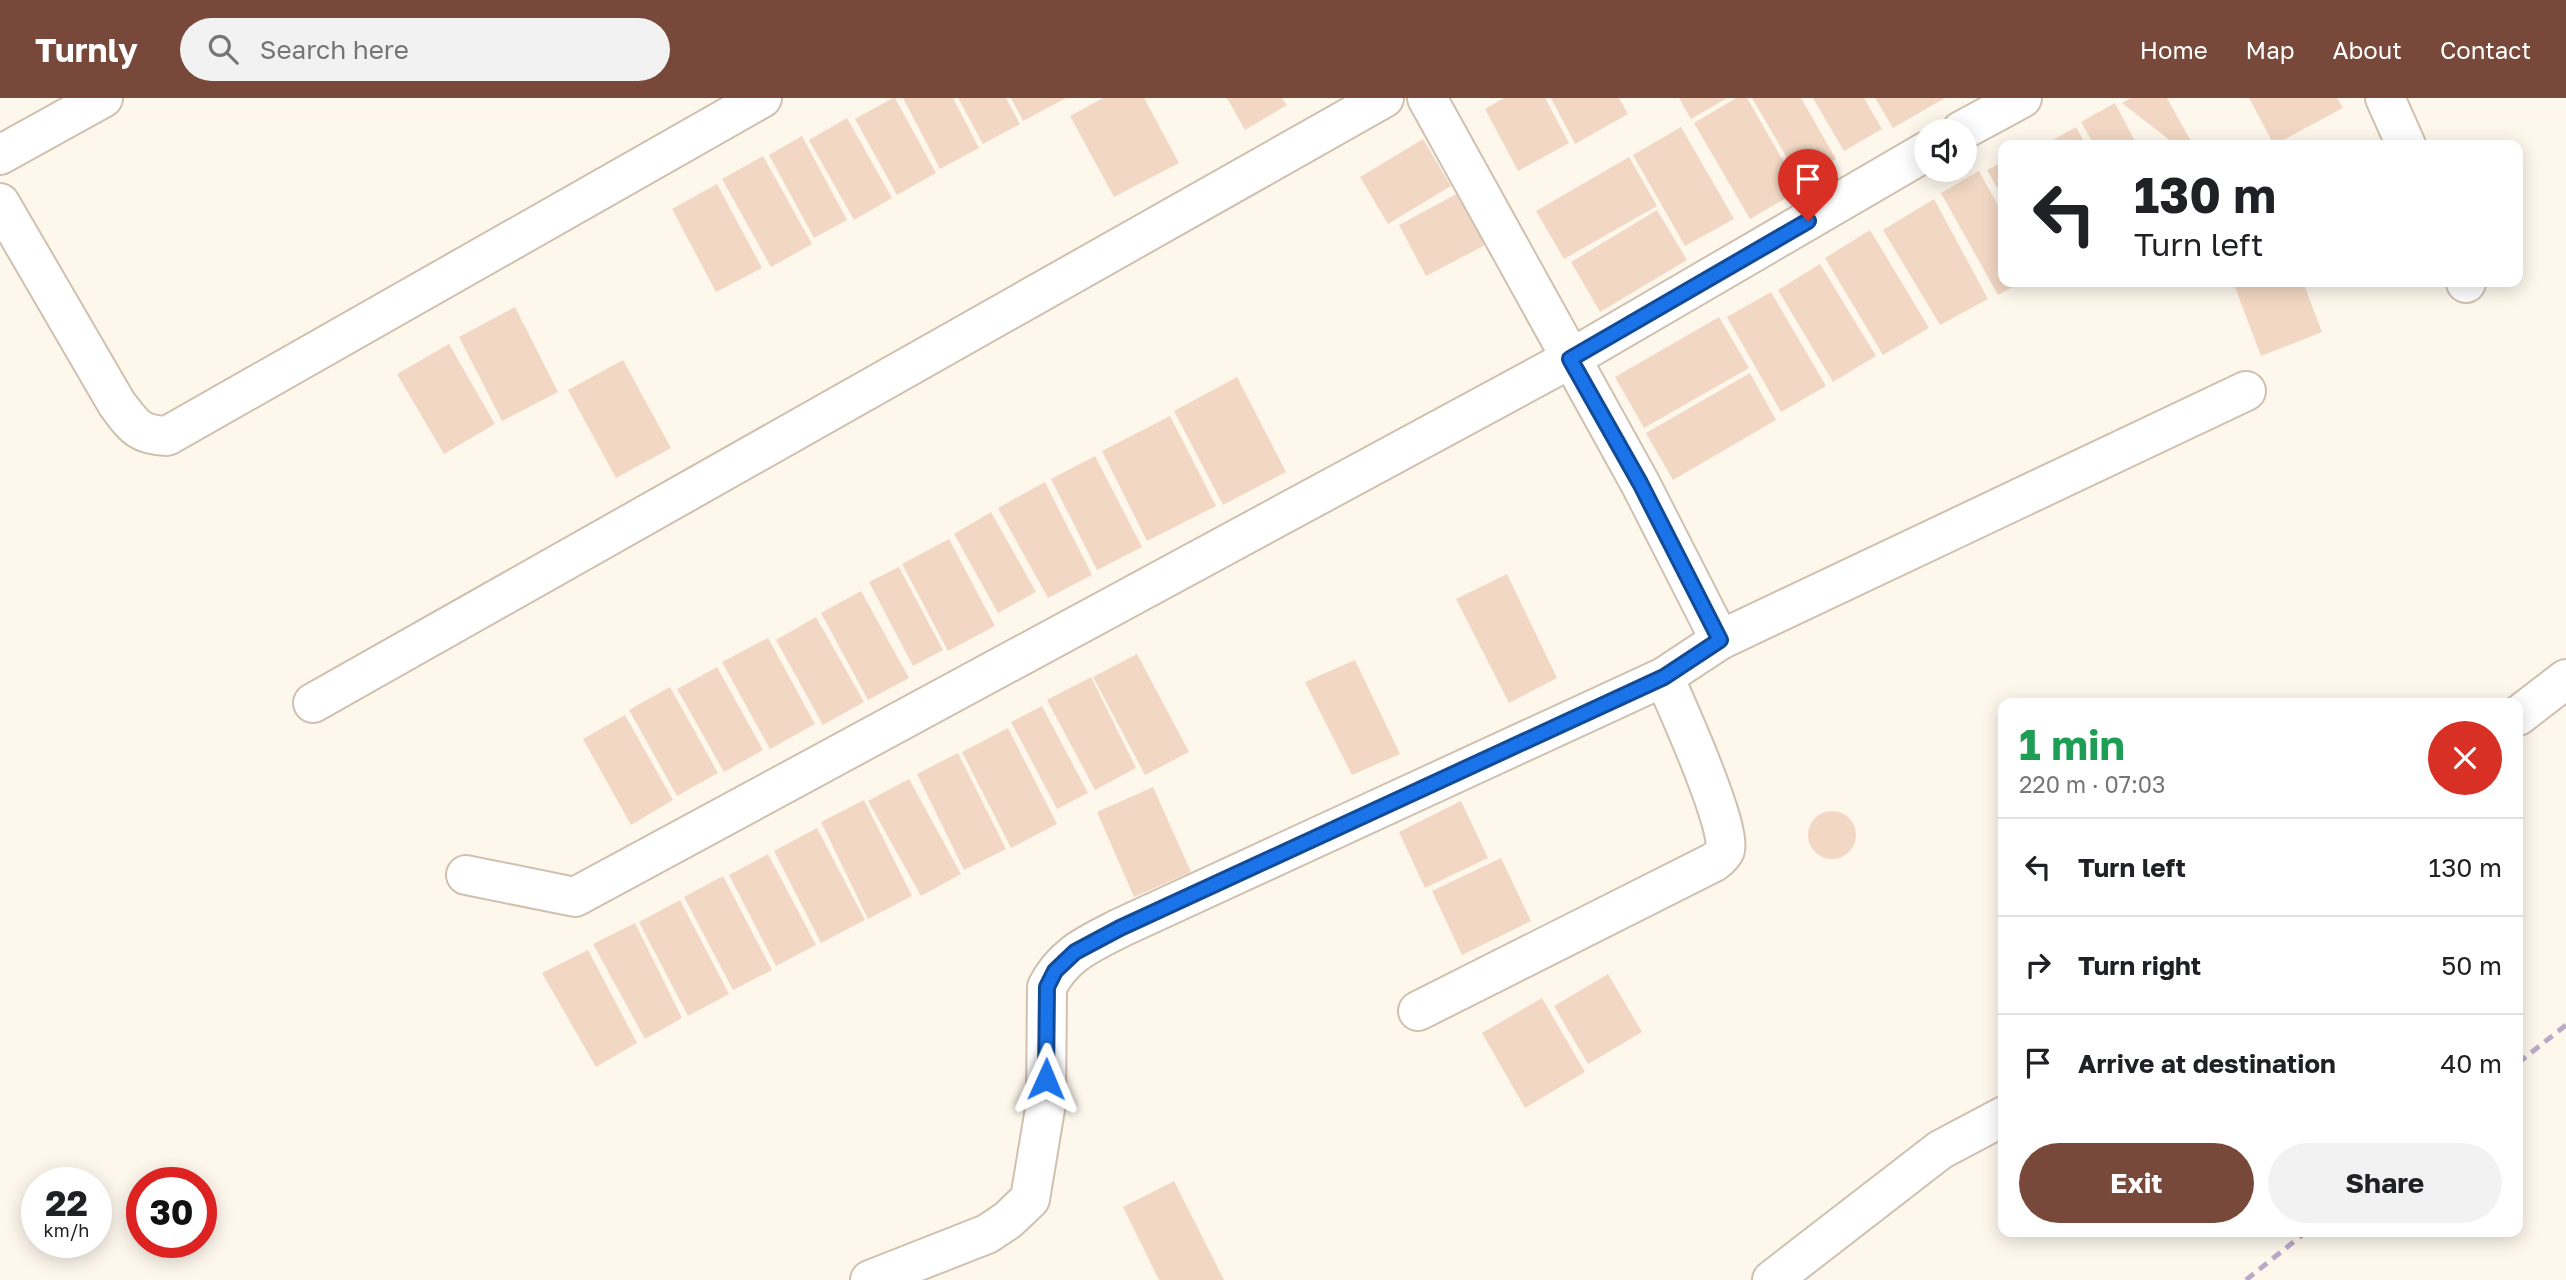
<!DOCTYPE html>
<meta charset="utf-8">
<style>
:root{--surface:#fff;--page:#f2f2f2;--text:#202124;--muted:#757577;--line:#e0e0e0;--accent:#78493a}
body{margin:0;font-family:"Golos Text",sans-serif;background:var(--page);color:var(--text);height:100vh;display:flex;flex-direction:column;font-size:26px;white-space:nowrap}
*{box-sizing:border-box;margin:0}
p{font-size:23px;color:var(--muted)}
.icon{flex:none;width:38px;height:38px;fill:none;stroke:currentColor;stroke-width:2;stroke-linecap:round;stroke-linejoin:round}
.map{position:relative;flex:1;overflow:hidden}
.drawer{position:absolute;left:1998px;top:600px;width:525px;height:539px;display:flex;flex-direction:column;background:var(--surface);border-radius:14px;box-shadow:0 4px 18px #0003}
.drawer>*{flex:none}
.guide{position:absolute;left:1998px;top:42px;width:525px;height:147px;border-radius:14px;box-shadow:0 4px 18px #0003;background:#fff;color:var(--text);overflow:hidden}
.fabs{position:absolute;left:1914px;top:21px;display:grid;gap:14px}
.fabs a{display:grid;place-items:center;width:63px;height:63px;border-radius:50%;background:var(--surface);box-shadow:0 4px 18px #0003;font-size:35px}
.speed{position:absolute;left:21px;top:1069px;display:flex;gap:14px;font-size:35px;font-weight:700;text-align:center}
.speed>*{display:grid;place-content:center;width:91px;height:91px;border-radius:50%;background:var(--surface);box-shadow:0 4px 18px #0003;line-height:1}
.speed small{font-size:18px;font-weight:400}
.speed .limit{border:10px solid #d22;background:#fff;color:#111}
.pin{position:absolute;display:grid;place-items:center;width:60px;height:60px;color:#fff;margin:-72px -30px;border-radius:50% 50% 50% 0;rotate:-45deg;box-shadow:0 0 7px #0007}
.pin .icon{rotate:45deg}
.me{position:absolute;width:77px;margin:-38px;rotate:1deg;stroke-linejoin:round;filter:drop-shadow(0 0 5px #0008)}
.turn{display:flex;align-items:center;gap:24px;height:147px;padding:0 21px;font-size:32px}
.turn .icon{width:91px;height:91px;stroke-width:2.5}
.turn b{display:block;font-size:49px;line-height:60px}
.round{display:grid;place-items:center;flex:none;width:74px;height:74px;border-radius:37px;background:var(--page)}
.summary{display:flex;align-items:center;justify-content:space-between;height:119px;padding:0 21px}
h1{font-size:42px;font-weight:700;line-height:52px;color:#1e9e55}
.button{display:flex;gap:14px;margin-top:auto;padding:14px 21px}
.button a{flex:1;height:80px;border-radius:42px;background:var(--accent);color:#fff;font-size:28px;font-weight:700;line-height:80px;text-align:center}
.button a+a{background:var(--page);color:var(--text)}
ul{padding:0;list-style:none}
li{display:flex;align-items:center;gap:21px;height:98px;padding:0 21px;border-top:2px solid var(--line)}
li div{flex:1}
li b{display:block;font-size:26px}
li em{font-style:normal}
header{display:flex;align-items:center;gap:42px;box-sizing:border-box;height:98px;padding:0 35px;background:var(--accent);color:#fff}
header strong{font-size:33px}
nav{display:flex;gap:38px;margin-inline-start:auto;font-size:24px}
.search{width:490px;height:63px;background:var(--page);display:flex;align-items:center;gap:18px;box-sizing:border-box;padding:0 24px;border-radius:38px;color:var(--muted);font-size:26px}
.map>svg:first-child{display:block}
.building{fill:#f2d8c4}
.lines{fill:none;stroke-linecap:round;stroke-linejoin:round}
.minor-casing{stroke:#d0c0b0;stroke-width:42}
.minor{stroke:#fff;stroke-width:38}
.rail{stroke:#bba9c8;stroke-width:5;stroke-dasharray:10 7;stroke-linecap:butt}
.route-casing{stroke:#114b97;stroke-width:18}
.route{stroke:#1a73e8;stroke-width:12}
</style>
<header>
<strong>Turnly</strong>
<div class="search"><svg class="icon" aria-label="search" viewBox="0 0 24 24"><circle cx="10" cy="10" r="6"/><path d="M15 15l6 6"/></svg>Search here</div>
<nav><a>Home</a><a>Map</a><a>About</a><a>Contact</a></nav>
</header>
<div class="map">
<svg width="2566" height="1182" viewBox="0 0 2566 1182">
<rect width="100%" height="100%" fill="#fdf7ec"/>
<g class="building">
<polygon points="893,0 895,0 936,75 897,97 855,21"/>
<polygon points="903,0 953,0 979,50 940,71"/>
<polygon points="958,0 1006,0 1020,26 983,46"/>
<polygon points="1011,0 1066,0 1023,23"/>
<polygon points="1103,0 1144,0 1179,65 1114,99 1070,18"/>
<polygon points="1227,0 1282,0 1287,7 1245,32"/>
<polygon points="1504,0 1545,0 1569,45 1518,73 1485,11"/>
<polygon points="1551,0 1619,0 1628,16 1575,46"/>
<polygon points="1679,0 1727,0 1691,21"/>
<polygon points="1736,0 1747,0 1800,92 1750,121 1694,25"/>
<polygon points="1752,0 1801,0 1836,61 1800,82"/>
<polygon points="1813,0 1864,0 1882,31 1844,53"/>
<polygon points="1875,0 1945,0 1893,30"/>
<polygon points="2131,0 2167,0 2193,47 2176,47 2122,5"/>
<polygon points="2249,0 2337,0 2343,10 2274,47"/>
<polygon points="2115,5 2137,47 2094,47 2081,24"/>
<polygon points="847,20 892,100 854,122 809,42"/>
<polygon points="1681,29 1734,121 1685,148 1633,57"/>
<polygon points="2076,29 2086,47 2044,47"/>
<polygon points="802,38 847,122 814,140 769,57"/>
<polygon points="1423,41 1451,88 1388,126 1360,79"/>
<polygon points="763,58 812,146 771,169 722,81"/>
<polygon points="1629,59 1657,108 1564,161 1536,113"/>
<polygon points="2004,63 2004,102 1987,72"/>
<polygon points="1979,73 2004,118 2004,184 2022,184 1998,197 1941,95"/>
<polygon points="717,86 762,170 716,194 672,111"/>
<polygon points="1462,93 1489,145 1426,178 1399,127"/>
<polygon points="1934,101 1988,201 1940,227 1883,132"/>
<polygon points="1657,112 1687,162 1600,214 1571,164"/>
<polygon points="1870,132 1929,230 1883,257 1825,160"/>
<polygon points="1820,166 1876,258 1833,284 1778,192"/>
<polygon points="2233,184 2303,184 2322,234 2261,258"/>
<polygon points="1771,194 1826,288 1781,314 1727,219"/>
<polygon points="515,209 558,294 502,323 459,239"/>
<polygon points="1719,219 1749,270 1644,330 1615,279"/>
<polygon points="449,246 495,326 444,356 397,276"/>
<polygon points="623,262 671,350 616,380 568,292"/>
<polygon points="1750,275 1776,322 1673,382 1646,335"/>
<polygon points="1237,279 1286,374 1223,407 1174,313"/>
<polygon points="1170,318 1216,408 1147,443 1102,353"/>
<polygon points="1095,358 1142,449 1097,472 1051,381"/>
<polygon points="1045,384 1092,477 1048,500 998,410"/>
<polygon points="991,414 1036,494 998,515 954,436"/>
<polygon points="949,441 995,528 948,553 902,466"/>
<polygon points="899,469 943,552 913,568 869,484"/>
<polygon points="1507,476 1557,580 1509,605 1456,501"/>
<polygon points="861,493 909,580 868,602 821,515"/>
<polygon points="816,519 864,604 823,627 776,542"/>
<polygon points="768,540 815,626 770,651 722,564"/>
<polygon points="1137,556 1189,654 1145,677 1093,579"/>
<polygon points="1355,562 1400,656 1352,677 1305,584"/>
<polygon points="717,569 763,652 724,674 677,591"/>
<polygon points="1091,579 1136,670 1095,692 1047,602"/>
<polygon points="670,589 718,675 677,698 629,612"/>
<polygon points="1042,608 1088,695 1057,711 1011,624"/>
<polygon points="625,617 673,702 631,727 583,641"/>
<polygon points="1008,630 1057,726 1011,750 962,654"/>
<polygon points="958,655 1006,751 964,772 917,676"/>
<polygon points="909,681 961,776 921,798 868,703"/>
<polygon points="1153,689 1191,774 1134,799 1097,714"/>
<polygon points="864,702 912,798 868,821 821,724"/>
<polygon points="1461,703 1488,760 1425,790 1399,734"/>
<circle cx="1832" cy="737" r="24"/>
<polygon points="817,730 865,822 821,845 774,753"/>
<polygon points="768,756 816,847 776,868 729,777"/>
<polygon points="1501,760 1531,823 1462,857 1432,793"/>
<polygon points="723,778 772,872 733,892 684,799"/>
<polygon points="680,802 729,896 688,918 639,824"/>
<polygon points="635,825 682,920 645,941 593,846"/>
<polygon points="588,852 637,945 596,969 542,875"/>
<polygon points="1608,876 1642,934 1588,966 1554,908"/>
<polygon points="1542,900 1585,974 1525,1010 1482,935"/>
<polygon points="1174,1083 1224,1182 1159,1182 1123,1109"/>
</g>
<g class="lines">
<defs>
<g id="minor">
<polyline points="1427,0 1640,385 1720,542"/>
<polyline points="2385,0 2406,47"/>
<polyline points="1961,33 2022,0"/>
<polyline points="0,57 103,0"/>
<path d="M0,105L117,306C134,328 138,337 167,338L762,0"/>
<polyline points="2466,184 2466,185"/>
<polyline points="313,605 1384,0"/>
<polyline points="2518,618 2566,581"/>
<polyline points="466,777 575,799 1570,261 1927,53"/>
<path d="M1418,913L1714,764C1718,761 1723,757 1725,752C1732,730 1676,606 1664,579"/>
<path d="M870,1182L987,1136L1008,1122L1030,1101L1046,1005L1047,889C1064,856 1089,846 1120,830L1664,579L1720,542L2246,293"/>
<polyline points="1772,1182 1940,1052 2004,1018"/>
</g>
</defs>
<use href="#minor" class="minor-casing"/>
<use href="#minor" class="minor"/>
<g class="rail">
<polyline points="2518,965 2566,927"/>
<polyline points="2246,1182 2306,1134"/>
</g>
</g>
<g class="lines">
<defs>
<polyline id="route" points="1046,981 1047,889 1055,873 1075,854 1120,830 1664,579 1720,542 1640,385 1570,261 1808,123"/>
</defs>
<use href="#route" class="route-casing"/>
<use href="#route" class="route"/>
</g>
</svg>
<div class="fabs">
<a><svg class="icon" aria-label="sound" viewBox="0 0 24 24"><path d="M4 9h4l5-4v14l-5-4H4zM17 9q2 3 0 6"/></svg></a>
</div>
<div class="speed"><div>22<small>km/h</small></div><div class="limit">30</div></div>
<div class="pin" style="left:1808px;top:123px;background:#d93025"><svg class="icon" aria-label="arrive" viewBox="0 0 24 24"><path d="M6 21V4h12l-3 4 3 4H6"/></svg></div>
<svg class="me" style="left:1046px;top:981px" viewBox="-20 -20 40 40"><path d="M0-17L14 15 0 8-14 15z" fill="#1a73e8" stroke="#fff" stroke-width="4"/></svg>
<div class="guide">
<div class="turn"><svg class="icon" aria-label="left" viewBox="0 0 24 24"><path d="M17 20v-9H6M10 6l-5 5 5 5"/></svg><div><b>130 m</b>Turn left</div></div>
</div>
<section class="drawer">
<div class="summary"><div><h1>1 min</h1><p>220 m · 07:03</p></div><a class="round" style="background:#d93025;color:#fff"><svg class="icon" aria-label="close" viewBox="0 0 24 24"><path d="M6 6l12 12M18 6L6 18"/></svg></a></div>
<ul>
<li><svg class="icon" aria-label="left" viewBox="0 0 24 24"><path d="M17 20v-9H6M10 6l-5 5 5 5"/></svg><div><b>Turn left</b></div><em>130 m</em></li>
<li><svg class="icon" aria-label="right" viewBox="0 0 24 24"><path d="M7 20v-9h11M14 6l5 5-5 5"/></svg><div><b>Turn right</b></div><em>50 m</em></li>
<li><svg class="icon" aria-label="arrive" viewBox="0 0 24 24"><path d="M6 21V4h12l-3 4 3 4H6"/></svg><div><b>Arrive at destination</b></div><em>40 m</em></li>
</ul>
<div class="button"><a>Exit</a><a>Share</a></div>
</section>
</div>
